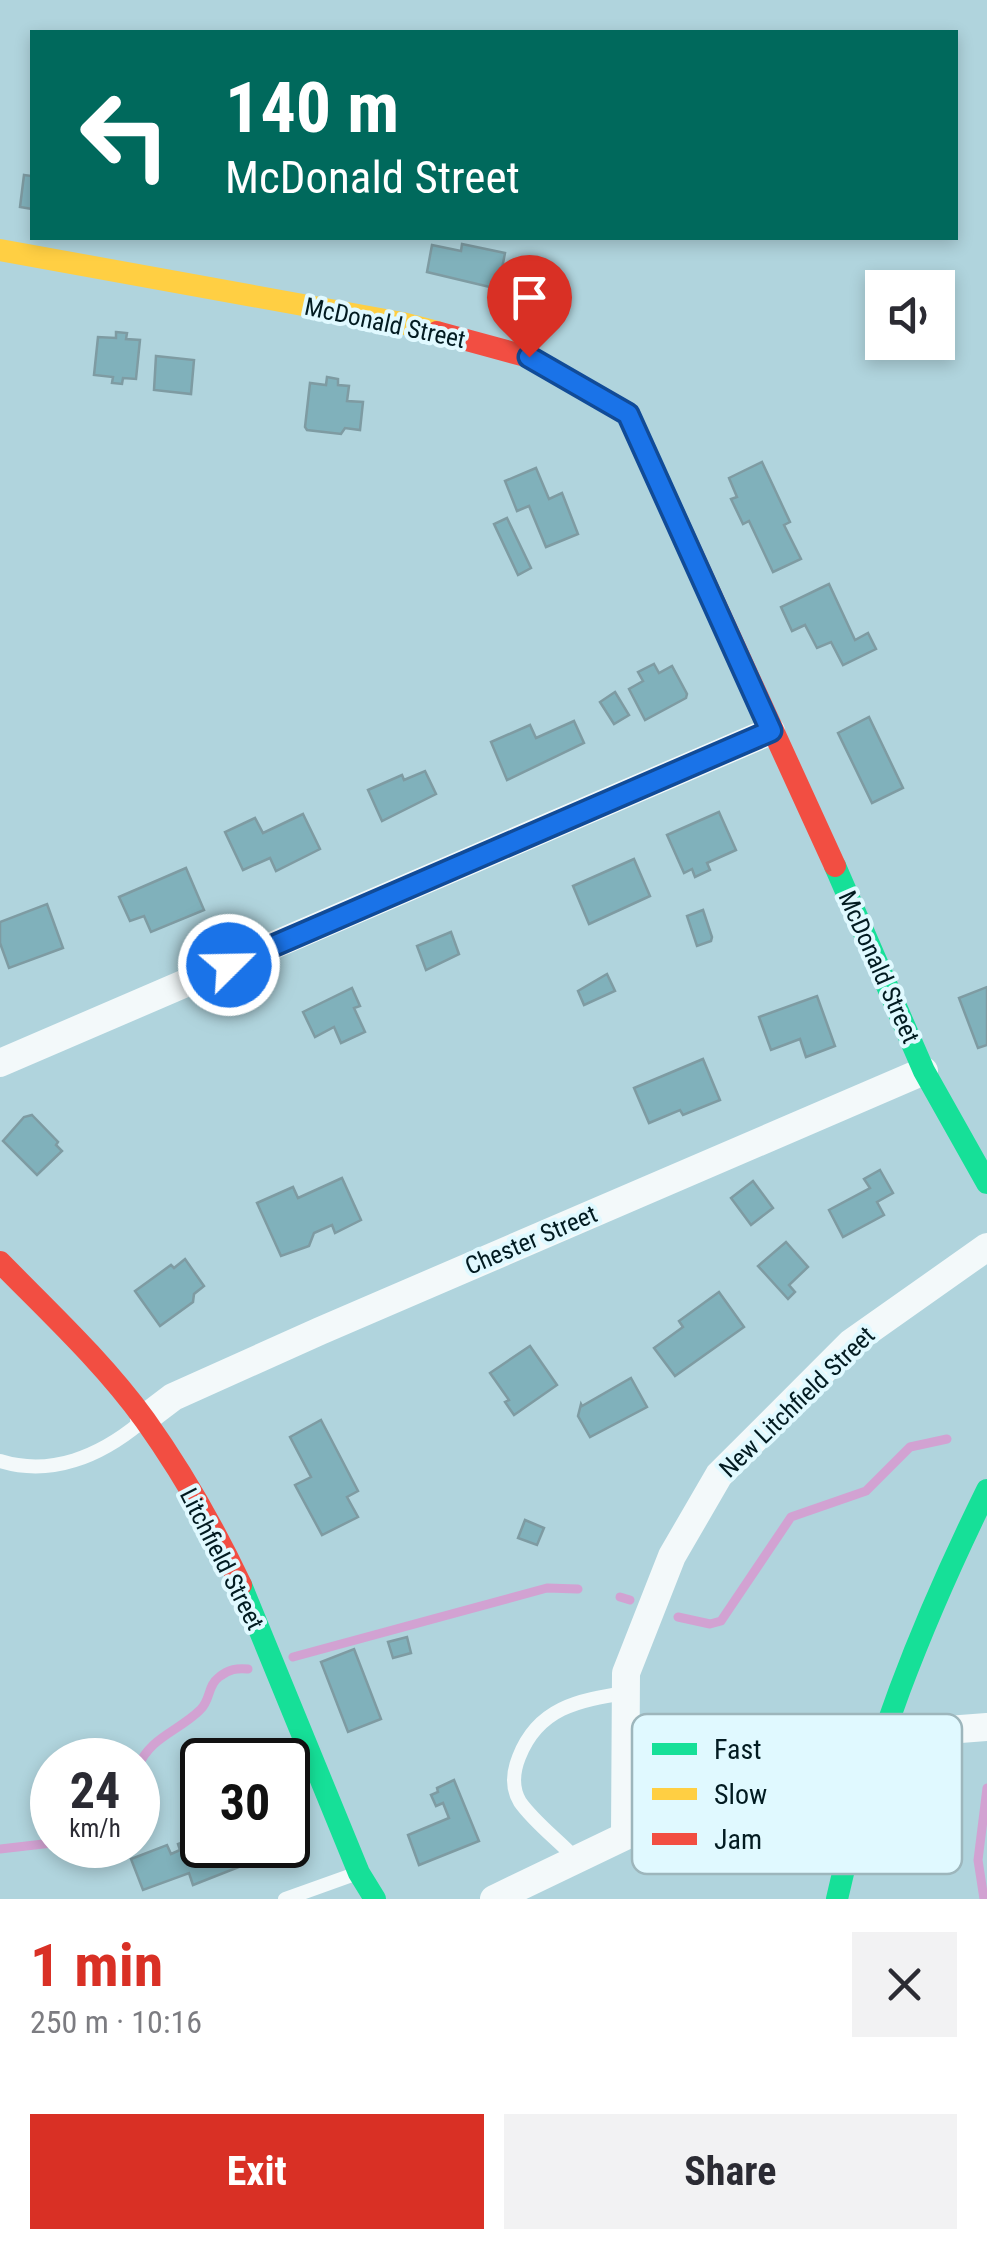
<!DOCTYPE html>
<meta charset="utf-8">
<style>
:root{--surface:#fff;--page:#f2f2f3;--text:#2b2b33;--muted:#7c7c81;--accent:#d93025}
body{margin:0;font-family:"Roboto Condensed",sans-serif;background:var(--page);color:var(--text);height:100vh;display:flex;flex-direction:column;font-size:38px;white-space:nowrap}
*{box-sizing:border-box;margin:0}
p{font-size:32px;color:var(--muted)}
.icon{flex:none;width:55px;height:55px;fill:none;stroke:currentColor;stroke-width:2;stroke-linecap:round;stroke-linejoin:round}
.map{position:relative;height:1899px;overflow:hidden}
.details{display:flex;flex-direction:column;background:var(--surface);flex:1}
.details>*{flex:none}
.banner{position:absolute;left:30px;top:30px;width:928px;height:210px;border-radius:0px;box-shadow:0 5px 15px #0003;background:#00695c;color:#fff;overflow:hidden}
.tools{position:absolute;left:865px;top:270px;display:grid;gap:20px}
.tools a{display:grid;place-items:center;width:90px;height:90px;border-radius:0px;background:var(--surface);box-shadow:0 5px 15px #0003;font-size:50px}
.speed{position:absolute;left:30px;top:1738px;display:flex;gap:20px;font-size:50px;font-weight:700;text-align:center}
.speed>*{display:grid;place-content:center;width:130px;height:130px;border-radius:50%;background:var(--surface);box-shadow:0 5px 15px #0003;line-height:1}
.speed small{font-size:25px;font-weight:400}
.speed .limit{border:5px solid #111;border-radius:15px;background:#fff;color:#111}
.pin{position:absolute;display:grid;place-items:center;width:85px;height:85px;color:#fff;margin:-102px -42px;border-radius:50% 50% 50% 0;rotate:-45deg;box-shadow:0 0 10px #0007}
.pin .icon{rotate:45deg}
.me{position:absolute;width:110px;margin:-55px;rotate:67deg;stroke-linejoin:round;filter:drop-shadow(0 0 8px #0008)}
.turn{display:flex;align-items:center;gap:35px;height:210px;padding:0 30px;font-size:45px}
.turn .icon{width:130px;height:130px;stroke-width:2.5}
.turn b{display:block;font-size:70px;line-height:85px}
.round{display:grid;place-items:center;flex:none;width:105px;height:105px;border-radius:0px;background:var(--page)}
.head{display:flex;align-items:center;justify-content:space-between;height:170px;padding:0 30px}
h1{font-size:60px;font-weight:700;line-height:75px;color:var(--accent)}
.cta{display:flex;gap:20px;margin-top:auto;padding:20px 30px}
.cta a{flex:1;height:115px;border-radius:0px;background:var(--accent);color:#fff;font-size:40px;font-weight:700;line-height:115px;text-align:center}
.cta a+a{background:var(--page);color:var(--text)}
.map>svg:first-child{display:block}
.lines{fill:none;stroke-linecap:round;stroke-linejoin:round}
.stream{stroke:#d2a2d2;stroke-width:9}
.building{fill:#80b1bb;stroke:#7e9ba2;stroke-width:2.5}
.lane{stroke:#f3f9fa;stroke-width:14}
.street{stroke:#f3f9fa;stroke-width:28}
.fast{stroke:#16e098;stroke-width:22}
.slow{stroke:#ffcf43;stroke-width:22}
.jam{stroke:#f24e42;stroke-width:22}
.route-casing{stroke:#114b97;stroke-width:25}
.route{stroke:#1a73e8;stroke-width:18}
.labels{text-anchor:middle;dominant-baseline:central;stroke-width:8;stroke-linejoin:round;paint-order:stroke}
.street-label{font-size:25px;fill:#021b21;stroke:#e0f9ff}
.key{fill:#e0f9ff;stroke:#9db6bc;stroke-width:2.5}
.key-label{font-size:28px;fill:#021b21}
</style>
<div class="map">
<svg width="987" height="1899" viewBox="0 0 987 1899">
<rect width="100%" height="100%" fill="#b0d4dd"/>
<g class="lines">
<g class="stream">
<polyline points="620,1597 630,1600"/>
<polyline points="678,1617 710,1624 721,1621 791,1517 866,1491 910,1447 947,1439"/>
<polyline points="293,1657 547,1588 578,1589"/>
<path d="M138,1767C150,1737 179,1731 200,1710C211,1700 207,1686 219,1677C229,1669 237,1668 248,1669"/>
<polyline points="0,1849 52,1843"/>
<polyline points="984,1899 978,1860 987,1788"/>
</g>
</g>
<g class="building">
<polygon points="24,175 32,176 32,209 20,207"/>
<polygon points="462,244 505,253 498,289 427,272 432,245 461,251"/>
<polygon points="116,332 127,333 126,339 140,340 136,379 123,378 122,384 112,383 113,377 94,375 98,337 116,338"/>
<polygon points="156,356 194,360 191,394 154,390"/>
<polygon points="327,377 338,379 338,385 349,386 347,401 363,402 360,430 345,428 341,434 307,430 305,427 310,383 326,385"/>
<polygon points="762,462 790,522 784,525 801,559 773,572 749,521 743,524 731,499 737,497 729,478"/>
<polygon points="536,468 549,499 562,493 578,534 546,547 529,506 517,511 505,481"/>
<polygon points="507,518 531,568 518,575 494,524"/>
<polygon points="829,584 855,640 868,633 876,649 843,665 831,642 817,648 805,625 792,631 781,607"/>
<polygon points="654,664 659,673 672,666 687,694 686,698 645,720 629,689 643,681 638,672"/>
<polygon points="615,692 629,715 614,724 600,702"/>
<polygon points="869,717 903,788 872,803 838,733"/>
<polygon points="574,721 584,743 507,780 491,742 530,725 536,738"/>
<polygon points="425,771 436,794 382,821 368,790 402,775 404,780"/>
<polygon points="719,812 736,850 707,863 710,870 695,877 692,869 684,873 667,835"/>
<polygon points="303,814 320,849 276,871 270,858 243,870 225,832 255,818 263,833"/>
<polygon points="634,859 650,896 589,924 573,886"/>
<polygon points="186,868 204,910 151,932 144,916 130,921 119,897"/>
<polygon points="47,904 63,948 9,968 0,943 0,922"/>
<polygon points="703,910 712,937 711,941 697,946 687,916"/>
<polygon points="451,932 459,954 426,970 417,946"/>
<polygon points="607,974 615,991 584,1005 578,991"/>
<polygon points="987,987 987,1045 978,1048 959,998"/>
<polygon points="352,988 360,1006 354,1008 365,1032 341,1043 334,1027 315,1037 303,1012"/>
<polygon points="817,996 835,1046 806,1057 800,1039 771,1050 759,1017"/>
<polygon points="703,1059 720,1100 683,1115 680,1110 649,1123 634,1088"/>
<polygon points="32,1115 58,1142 56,1145 62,1151 37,1175 3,1141 24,1117"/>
<polygon points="880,1170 893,1193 877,1202 884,1215 843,1237 829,1210 870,1188 864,1179"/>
<polygon points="342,1178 361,1220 335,1233 332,1225 314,1233 309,1246 281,1256 257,1203 293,1187 298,1198"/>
<polygon points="753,1181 773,1208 751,1225 731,1198"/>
<polygon points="786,1242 808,1267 789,1285 795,1292 788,1299 758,1266"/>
<polygon points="185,1259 204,1286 194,1294 193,1302 160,1326 135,1291 171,1265 174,1268"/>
<polygon points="719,1292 744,1327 675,1376 654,1348 683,1327 679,1321"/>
<polygon points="530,1346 557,1385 514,1415 505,1402 509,1400 490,1373"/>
<polygon points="631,1378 647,1407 590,1437 578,1416 581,1404 582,1406"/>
<polygon points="321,1420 358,1491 347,1497 358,1517 322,1535 295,1485 311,1477 290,1437"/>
<polygon points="525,1520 544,1528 537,1545 518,1538"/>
<polygon points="407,1637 411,1653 393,1658 388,1642"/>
<polygon points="354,1649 381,1719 348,1732 321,1662"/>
<polygon points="454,1780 479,1841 419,1865 408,1835 449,1818 443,1803 436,1806 431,1795 438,1792 437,1788"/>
<polygon points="202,1835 202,1845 248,1845 254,1861 193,1885 189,1873 143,1890 131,1859 167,1845 171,1854 180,1850 178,1844"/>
</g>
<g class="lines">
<g class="lane">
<path d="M0,1461C51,1477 100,1456 140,1423"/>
<path d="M575,1858C558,1840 534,1822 520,1802C511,1787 513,1772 519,1757C538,1708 578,1700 626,1693"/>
<polyline points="285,1899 355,1874"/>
</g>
<g class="street">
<polyline points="0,1063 771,731"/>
<polyline points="144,1419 173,1397 320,1331 924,1071"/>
<polyline points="625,1834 626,1673 672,1556 719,1475 851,1343 987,1247"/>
<polyline points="494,1899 765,1769 882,1735 987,1727"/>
</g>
<g class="fast">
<polyline points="835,866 924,1071 987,1183"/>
<polyline points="241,1585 359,1873 375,1899"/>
<path d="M837,1899C869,1755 922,1622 987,1490"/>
</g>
<polyline class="slow" points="0,250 402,323 437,332"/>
<g class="jam">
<polyline points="437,332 529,357 628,413 835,866"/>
<path d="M0,1262C50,1313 103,1362 145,1420C182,1472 214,1528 241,1585"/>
</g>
</g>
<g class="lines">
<defs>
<polyline id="route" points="229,965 771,731 628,414 529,357"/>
</defs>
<use href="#route" class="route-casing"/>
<use href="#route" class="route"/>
</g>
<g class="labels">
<g class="street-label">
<text transform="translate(385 323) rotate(12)">McDonald Street</text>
<text transform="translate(879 967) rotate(66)">McDonald Street</text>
<text transform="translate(531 1240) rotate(-23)">Chester Street</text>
<text transform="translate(797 1402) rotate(-44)">New Litchfield Street</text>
<text transform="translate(222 1559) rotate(63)">Litchfield Street</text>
</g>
</g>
<rect x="632" y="1714" width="330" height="160" rx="15" class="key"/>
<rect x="652" y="1743" width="45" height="12" fill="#16e098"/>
<rect x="652" y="1788" width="45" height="12" fill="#ffcf43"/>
<rect x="652" y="1833" width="45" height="12" fill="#f24e42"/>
<g class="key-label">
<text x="714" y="1759">Fast</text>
<text x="714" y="1804">Slow</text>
<text x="714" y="1849">Jam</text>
</g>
</svg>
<div class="tools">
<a><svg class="icon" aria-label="sound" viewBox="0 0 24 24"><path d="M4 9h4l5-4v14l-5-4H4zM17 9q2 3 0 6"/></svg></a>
</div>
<div class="speed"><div>24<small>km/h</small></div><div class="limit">30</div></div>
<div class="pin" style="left:529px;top:357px;background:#d93025"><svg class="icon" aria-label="arrive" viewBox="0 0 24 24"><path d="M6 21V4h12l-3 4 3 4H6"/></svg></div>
<svg class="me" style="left:229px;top:965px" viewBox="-20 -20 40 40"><circle r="17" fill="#1a73e8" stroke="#fff" stroke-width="3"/><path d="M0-11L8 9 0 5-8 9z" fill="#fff"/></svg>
<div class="banner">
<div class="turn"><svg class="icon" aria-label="left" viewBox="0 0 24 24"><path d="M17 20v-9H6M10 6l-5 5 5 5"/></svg><div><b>140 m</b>McDonald Street</div></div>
</div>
</div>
<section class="details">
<div class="head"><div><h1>1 min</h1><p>250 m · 10:16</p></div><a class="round"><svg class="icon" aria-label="close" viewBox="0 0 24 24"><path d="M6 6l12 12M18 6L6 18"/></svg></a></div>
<div class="cta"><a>Exit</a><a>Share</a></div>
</section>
